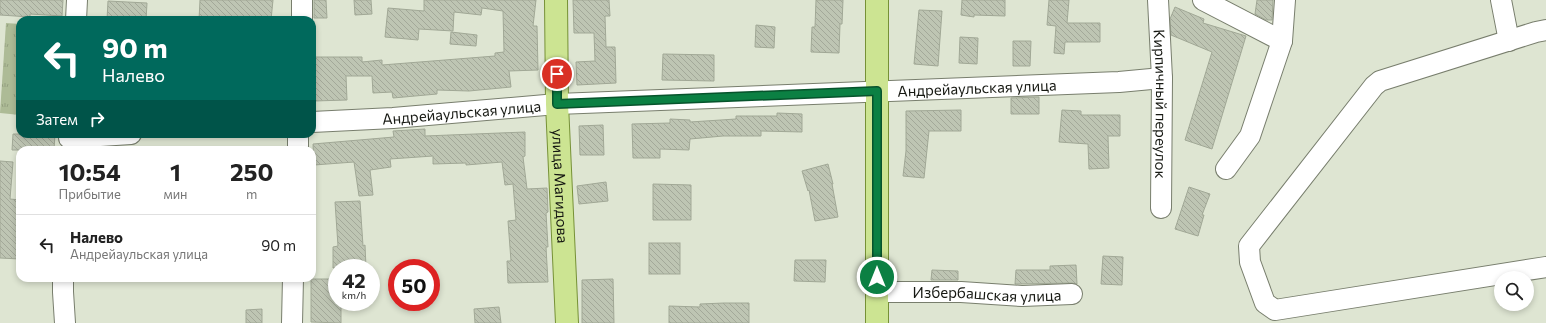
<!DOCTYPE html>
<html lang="ru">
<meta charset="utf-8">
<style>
:root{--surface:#fff;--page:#f6f6f6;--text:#222;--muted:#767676;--line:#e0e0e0}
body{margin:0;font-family:Commissioner,sans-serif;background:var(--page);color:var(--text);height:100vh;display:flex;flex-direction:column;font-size:15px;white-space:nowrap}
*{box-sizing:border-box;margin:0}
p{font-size:13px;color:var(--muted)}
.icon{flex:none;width:22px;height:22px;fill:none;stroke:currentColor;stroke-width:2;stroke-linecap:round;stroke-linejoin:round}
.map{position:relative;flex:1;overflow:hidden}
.panel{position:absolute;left:16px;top:146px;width:300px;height:136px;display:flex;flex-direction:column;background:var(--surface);border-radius:12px;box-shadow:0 2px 6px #0003}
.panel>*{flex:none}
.hud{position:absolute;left:16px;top:16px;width:300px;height:122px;border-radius:12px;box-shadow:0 2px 6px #0003;background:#00695c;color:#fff;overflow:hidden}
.tools{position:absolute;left:1494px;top:271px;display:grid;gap:8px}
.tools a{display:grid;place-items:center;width:40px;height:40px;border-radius:50%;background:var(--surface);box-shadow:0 2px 6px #0003;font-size:20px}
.speed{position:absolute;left:328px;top:259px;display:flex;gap:8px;font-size:20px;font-weight:700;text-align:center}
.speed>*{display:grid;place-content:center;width:52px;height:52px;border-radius:50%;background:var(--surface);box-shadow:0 2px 6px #0003;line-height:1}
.speed small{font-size:10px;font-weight:400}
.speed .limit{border:6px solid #d22;background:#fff;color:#111}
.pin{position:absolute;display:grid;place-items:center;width:34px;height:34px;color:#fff;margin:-17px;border:2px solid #fff;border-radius:50%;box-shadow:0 1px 4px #0007}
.me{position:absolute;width:44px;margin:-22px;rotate:0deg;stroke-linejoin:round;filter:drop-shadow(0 0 3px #0008)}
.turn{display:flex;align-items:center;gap:14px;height:84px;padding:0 20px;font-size:18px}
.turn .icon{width:52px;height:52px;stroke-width:2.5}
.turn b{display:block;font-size:28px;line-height:34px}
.then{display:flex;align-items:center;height:38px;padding:0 20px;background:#0003;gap:8px;font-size:15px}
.eta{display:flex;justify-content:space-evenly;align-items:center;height:68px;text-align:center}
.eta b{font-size:24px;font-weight:700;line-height:28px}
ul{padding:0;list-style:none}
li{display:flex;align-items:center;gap:12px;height:60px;padding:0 20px;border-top:1px solid var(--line)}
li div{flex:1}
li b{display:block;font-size:15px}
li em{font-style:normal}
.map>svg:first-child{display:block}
.park{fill:url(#park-tufts)}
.building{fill:url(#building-back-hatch);stroke:#a1a896}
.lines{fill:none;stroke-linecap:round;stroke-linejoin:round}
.minor-casing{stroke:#787e6d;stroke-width:22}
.major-casing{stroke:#769136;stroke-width:24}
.minor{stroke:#fff;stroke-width:20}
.major{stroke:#cce492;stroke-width:22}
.route-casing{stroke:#07532c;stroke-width:10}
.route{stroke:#0b8043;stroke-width:7}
.labels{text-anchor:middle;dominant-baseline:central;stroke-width:3;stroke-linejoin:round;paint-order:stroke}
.street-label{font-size:15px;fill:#161812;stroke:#fff}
</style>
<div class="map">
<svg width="1546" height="323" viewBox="0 0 1546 323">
<defs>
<pattern id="park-tufts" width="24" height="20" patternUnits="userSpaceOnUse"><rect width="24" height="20" fill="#adbb96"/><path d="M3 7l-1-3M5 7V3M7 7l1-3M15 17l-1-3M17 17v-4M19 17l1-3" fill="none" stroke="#94a080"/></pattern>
<pattern id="building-back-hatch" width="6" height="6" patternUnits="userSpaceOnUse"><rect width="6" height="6" fill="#bec5b3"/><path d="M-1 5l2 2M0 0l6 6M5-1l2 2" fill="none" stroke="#a3a899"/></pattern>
</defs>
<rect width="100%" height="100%" fill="#dee5d2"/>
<polygon class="park" points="6,23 20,24 20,115 0,113"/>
<g class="building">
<polygon points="0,0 63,0 62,16 30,14 30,17 0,15"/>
<polygon points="200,0 273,0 271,20 199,20"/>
<polygon points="314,0 326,0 327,18 314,18"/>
<polygon points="354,0 371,0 372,14 355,15"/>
<polygon points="424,0 536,0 533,26 537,26 538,70 509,71 511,87 469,91 437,90 437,94 393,98 392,92 373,93 372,76 346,76 347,100 314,101 312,57 362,57 362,62 382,60 382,65 495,56 495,53 504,52 503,11 482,8 481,15 454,12 453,31 419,29 418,40 385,37 388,8 424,11"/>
<polygon points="573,0 609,0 610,16 605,16 606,47 615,47 616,83 577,85 576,62 595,61 594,33 574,33"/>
<polygon points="816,0 843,0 842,24 840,24 839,53 811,52 812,27 815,27"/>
<polygon points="962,0 1005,0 1005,16 974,15 974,17 961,15"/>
<polygon points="1049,0 1069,0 1067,23 1100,23 1100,42 1065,42 1064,54 1054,53 1056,26 1047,25"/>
<polygon points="1257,0 1273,0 1272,20 1266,20 1255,14"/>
<polygon points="108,1 147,3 146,20 107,20"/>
<polygon points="1175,7 1204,19 1203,23 1246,36 1212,149 1185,140 1212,52 1171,35 1170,19"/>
<polygon points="919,10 942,11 938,66 914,64"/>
<polygon points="756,25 775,27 774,48 755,47"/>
<polygon points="451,32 477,35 476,46 450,44"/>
<polygon points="960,37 978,38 977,64 959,63"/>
<polygon points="1013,41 1031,41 1030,66 1013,66"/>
<polygon points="663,54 714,55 714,81 662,80"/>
<polygon points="1039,97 1039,114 1011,114 1011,98"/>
<polygon points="961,110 961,131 929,131 924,178 903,176 906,151 906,111"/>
<polygon points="1062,110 1081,111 1081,115 1120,115 1120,136 1108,136 1109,168 1089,169 1088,144 1059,142"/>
<polygon points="777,113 802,114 802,132 761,131 761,136 723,136 690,139 689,150 660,149 660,158 633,158 632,124 670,123 670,119 690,120 690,122 736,119 736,116 777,116"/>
<polygon points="603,125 604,155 580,155 579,126"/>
<polygon points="425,129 425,136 525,132 525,156 523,157 527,189 547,188 548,212 546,213 548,247 546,247 548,282 508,283 507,261 511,261 508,221 516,220 513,184 505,185 502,162 466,165 466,163 433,164 433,156 390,159 391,167 370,170 373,195 359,196 354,162 314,165 313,144 394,137 393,131"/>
<polygon points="13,134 55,134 54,150 12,150"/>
<polygon points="0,161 13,162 10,199 20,200 16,241 20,241 20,259 0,258"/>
<polygon points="828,164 833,184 832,184 838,217 815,221 809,190 808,191 802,171"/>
<polygon points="606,182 608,201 579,204 577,186"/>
<polygon points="653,184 691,185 691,220 653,220"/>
<polygon points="1189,187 1210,194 1202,215 1204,215 1198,236 1175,229"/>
<polygon points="360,201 363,246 365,245 366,267 333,268 333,247 338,246 335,202"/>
<rect x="649" y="243" width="31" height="31"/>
<polygon points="1103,256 1123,257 1122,285 1101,284"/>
<polygon points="795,260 826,260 825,282 794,281"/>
<polygon points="1076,265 1077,284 1072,283 1015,284 1016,270 1050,270 1050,266"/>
<polygon points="932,270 958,271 958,280 931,280"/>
<polygon points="311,279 337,279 337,302 341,302 341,323 311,322"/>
<polygon points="613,279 614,323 582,323 582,280"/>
<polygon points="724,303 749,303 749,323 669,323 669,306 700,307 700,304"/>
<polygon points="499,307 501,323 475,323 474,309"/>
<polygon points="262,309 262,323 246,323 246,310"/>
</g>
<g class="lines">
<defs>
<g id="minor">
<path id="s1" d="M1158,0L1162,78L1161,208"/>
<polyline points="1203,0 1282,41"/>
<polyline points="1501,0 1509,41"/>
<polyline points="76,20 77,0"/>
<polyline points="302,20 302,0"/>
<polyline points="1546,30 1536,32 1380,81 1374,86 1249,246 1250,262 1265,303 1275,310 1546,267"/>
<path id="s2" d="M312,122L393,118L557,104L1119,82L1162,78"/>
<polyline points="69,138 131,134"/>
<polyline points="298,150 298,134"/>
<polyline points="1226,169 1250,136 1282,41 1285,0"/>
<polyline points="63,278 63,292 65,323"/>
<path id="s3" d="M877,292H961L1022,296L1072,294"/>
<polyline points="292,323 293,278"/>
</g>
<g id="major">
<path id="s4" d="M556,0L557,104L567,323"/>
<polyline points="877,0 877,323"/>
</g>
</defs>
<use href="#minor" class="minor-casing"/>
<use href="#major" class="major-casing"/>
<use href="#minor" class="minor"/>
<use href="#major" class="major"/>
</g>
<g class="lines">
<defs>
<polyline id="route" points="557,74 557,104 877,91 877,277"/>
</defs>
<use href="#route" class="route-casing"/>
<use href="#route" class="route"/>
</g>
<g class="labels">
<g class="street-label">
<text stroke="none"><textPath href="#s2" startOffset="666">Андрейаульская улица</textPath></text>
<text stroke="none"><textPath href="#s1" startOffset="104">Кирпичный переулок</textPath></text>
<text stroke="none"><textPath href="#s2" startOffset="150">Андрейаульская улица</textPath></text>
<text stroke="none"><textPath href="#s4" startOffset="186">улица Магидова</textPath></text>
<text stroke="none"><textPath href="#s3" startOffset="110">Избербашская улица</textPath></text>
</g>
</g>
</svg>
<div class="tools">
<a><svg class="icon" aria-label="search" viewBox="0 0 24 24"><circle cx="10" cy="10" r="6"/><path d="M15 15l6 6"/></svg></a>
</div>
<div class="speed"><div>42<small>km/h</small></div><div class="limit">50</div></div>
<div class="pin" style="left:557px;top:74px;background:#d93025"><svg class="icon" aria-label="arrive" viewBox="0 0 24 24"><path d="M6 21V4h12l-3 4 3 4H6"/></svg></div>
<svg class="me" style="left:877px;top:277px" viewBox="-20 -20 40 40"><circle r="17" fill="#0b8043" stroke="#fff" stroke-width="3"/><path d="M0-11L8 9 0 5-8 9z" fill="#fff"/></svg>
<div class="hud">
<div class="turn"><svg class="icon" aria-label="left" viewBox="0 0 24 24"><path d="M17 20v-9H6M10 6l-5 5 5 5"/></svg><div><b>90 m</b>Налево</div></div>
<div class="then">Затем<svg class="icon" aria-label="right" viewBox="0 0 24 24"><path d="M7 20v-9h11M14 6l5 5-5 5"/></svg></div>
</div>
<section class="panel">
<div class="eta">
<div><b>10:54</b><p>Прибытие</p></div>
<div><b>1</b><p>мин</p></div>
<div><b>250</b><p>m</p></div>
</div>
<ul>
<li><svg class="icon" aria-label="left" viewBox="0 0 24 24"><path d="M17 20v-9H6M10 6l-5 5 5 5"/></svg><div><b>Налево</b><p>Андрейаульская улица</p></div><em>90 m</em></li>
</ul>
</section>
</div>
